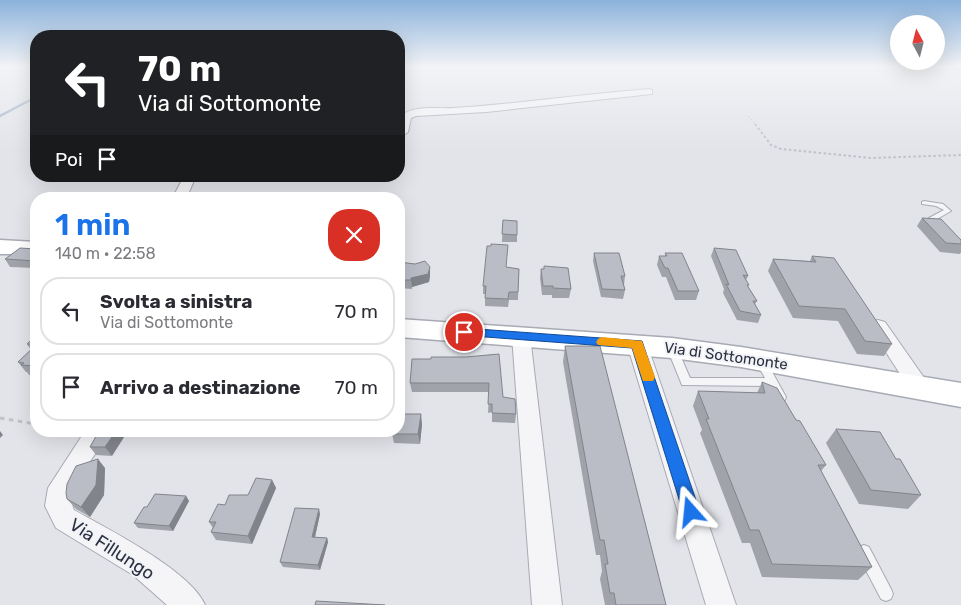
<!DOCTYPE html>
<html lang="it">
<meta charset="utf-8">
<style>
:root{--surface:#fff;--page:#f7f7f7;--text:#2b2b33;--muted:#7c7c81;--line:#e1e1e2;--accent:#1a73e8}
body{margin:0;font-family:Rubik,sans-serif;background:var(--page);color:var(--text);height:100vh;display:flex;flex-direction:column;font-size:19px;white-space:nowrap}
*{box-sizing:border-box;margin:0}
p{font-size:16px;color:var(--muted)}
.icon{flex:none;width:28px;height:28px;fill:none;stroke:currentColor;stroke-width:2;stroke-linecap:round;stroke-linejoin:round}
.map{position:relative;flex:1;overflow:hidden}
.panel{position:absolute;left:30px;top:192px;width:375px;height:245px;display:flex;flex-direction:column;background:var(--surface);border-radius:20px;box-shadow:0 5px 20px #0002}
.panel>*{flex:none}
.banner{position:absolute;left:30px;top:30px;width:375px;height:152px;border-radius:20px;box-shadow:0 5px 20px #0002;background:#202124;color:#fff;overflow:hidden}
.needle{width:32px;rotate:353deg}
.fabs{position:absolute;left:890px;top:15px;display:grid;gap:10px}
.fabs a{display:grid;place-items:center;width:55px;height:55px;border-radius:50%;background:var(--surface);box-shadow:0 5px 20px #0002;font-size:25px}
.pin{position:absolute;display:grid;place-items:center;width:42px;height:42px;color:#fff;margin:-21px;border:2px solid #fff;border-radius:50%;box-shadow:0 1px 5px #0007}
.me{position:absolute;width:55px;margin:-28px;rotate:342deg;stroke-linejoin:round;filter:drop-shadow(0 0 4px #0008)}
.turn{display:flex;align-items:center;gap:18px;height:105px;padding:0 25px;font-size:22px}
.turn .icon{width:65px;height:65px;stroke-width:2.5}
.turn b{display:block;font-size:35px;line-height:42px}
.then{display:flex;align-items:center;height:48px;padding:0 25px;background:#0003;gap:10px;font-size:19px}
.round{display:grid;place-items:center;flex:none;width:52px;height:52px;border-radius:20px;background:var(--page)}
.headline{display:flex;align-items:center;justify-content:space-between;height:85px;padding:0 25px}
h1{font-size:30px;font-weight:600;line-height:38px;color:var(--accent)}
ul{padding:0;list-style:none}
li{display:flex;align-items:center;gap:15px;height:68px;margin:0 10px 8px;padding:0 15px;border:2px solid var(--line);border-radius:20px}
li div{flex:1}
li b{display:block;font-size:19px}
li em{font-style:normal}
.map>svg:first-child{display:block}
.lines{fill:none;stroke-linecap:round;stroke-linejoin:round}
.stream{stroke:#a0aec7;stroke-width:2.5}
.lane-casing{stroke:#a8aab4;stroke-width:2}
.street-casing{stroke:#a8aab4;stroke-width:2}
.secondary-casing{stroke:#a8aab4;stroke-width:3}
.path-far2{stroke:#c1c2c8;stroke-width:1;stroke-dasharray:2 2;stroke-linecap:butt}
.path-far1{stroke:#c1c2c8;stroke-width:2;stroke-dasharray:2.5 2.5;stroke-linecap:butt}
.path{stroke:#c1c2c8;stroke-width:3;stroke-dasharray:4.5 4.5;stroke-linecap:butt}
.lane{fill:#f5f5f8;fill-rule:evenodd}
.street{fill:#f5f5f8;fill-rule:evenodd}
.secondary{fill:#fff;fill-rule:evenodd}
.wall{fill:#a0a3aa}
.shaded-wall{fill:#82848b}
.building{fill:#babdc6;stroke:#82848b}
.route{fill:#1a73e8;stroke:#114b97}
.slow{fill:#f59e0b}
.labels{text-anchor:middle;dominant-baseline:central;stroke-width:4;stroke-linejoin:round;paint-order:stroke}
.street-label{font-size:15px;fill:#2c3040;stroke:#f2f3f7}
.near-street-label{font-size:18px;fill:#2c3040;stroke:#f2f3f7}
</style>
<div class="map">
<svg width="961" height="605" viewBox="0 0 961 605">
<rect width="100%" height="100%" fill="#e2e4ea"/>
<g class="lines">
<polyline class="stream" points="0,116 36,97"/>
<defs>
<g id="lane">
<polygon points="924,201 943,204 951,211 937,219 945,228 944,230 938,230 929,218 944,210 936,206 922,204 922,202"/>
<polygon points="672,345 675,346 677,348 690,378 765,378 756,362 757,359 765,359 786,397 785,400 781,401 777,400 770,386 682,385 667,348 669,346"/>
<polygon points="864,545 869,547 891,589 893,594 891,599 886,601 881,599 859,557 857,552 859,547"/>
</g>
<g id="street">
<path d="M649,89L652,90V94L486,112L416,116L411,118L408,132L399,138L401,116C412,105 438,109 453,108C519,104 584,94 649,89Z"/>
<polygon points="184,176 196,176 186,199 172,199"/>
<polygon points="878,320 885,322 927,382 930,388 927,394 920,396 913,394 869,326 871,322"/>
<polygon points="521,330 528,331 530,336 562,605 532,605 512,336 514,331"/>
<polygon points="637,337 644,339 647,344 736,605 706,605 627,344 630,339"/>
<path d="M85,431H109C100,450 64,492 74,510C108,529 191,571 205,605H167L133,575L56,528L45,506L48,488Z"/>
</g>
<g id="secondary">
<polygon points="952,66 961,66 961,70"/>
<polygon points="0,240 36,242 36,254 0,254"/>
<polygon points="399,319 672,338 741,347 961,383 961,407 741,367 672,358 399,337"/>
</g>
</defs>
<use href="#lane" class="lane-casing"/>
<use href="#street" class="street-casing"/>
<use href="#secondary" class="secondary-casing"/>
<polyline class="path-far2" points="748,116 756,125"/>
<polyline class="path-far1" points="755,124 771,145 781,149 870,158 961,155"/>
<polyline class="path" points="0,418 36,424"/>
<use href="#lane" class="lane"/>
<use href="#street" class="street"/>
<use href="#secondary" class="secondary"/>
</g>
<g class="wall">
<polygon points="922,218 961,240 961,252 960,254 940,252 917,226"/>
<polygon points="503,220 517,235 517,242 502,242"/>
<polygon points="714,248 748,276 746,280 748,287 757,301 755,304 761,315 758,323 737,320 723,293 724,289 711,256"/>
<polygon points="36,249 36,268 10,267 5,259"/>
<polygon points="594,253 625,276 624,285 625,290 623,299 601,297 593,261"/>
<polygon points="665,253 699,291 696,300 675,300 666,277 662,277 657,265 659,256 665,256"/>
<polygon points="812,256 892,344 884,356 857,354 838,321 793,318 768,271 773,259 810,261"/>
<polygon points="399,262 430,267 430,276 429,282 412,287 412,289 399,288"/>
<polygon points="544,266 571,289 569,298 552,298 552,295 542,295 540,278 541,269 544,269"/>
<polygon points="506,267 519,269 518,300 509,300 508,307 485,306 485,294 483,294 483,286"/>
<polygon points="36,335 36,375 29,375 27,372 26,372 18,362 31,350 27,344"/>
<polygon points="565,346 666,605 605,605 600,579 602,571 600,555 596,555 563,362"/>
<polygon points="466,357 516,414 515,423 492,422 492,412 488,413 489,392 412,392 410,383 431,359"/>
<polygon points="762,382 796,420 826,465 821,471 872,567 858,580 762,577 750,543 742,543 700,433 702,430 693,406 698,391 757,393"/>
<polygon points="422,424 420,444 394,443 392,434"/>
<polygon points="836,429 896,459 921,495 908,509 859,504 826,443"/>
<polygon points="99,431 112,456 96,455 90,447"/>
<polygon points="105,468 104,495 90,517 76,509 67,499"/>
<polygon points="272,480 276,488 252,544 216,540 211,532 213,528 209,522 225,505 248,495"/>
<polygon points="186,496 189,501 173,531 138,528 134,523 147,507"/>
<polygon points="320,514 315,537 327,538 328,542 320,570 283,567 280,562"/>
</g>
<g class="shaded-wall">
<polygon points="430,267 430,276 429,282 412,287 412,289 411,278"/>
<polygon points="421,414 422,424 420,444 418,434"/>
<polygon points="0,431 3,435 0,438"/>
<polygon points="116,431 128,431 112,456 105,447"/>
<polygon points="98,459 105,468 104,495 90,517 81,507"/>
<polygon points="272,480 276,488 252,544 248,536"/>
<polygon points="186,496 189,501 173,531 169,526"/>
<polygon points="319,509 320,514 314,541 312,537"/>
<polygon points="327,538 328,542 320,570 318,565"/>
</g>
<g class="building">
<polygon points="399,86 401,86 399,94"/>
<polygon points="922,218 941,219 961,240 961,244 946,243"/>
<polygon points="503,220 517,221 517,235 502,234"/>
<polygon points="491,244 508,245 506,267 519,269 518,292 509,292 508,299 485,298 486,286 483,286 487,246 491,246"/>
<polygon points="20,248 36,249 36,261 5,259"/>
<polygon points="714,248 736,250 748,276 743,275 749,285 747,285 757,301 753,301 761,315 740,311 726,284 729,285"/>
<polygon points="594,253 619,253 625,276 621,276 625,290 602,289"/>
<polygon points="665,253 682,253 699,291 678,291 668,268 665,268 659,256 667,256"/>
<polygon points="812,256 834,258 892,344 865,341 845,309 799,306 773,259 816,262"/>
<polygon points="425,261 430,267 428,274 411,278 411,280 399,280 399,262 415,264"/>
<polygon points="544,266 568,268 571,289 553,288 553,286 543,286 541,269 544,269"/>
<polygon points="36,335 36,344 27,344"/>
<polygon points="36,345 36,366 21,365 24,363 18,362"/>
<polygon points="565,346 600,346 666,605 616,605 614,593 610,593 605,564 608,564 604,540 600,540"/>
<polygon points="499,354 503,397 515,399 516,414 492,413 492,404 488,404 489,383 410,383 412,359 431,359 431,357 466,357"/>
<polygon points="762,382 777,388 796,420 800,421 826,465 818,465 872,567 772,564 759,530 750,530 706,419 709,419 698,391 765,393"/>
<polygon points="399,414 421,414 418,434 392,434 392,431 399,431"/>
<polygon points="836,429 880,432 896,459 900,459 921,495 871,490"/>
<polygon points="99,431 116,431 105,447 90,447"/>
<polygon points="98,459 96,485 81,507 67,499 66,493 67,484 76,466"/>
<polygon points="256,478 272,480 248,536 211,532 216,522 209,522 218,504 225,505 229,495 248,495"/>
<polygon points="155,494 186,496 169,526 134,523 144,507 147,507"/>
<polygon points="295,508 319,509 312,537 327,538 318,565 280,562"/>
<polygon points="316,601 385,605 315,605"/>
</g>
<linearGradient id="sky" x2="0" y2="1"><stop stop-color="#8bb2db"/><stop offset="0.44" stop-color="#f2f3f6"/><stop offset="1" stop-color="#f2f3f6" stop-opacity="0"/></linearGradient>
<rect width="961" height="151" fill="url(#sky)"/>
<polygon class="route" points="464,328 642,341 700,512 697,517 691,520 685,517 683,512 632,348 459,335 457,332"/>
<polygon class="slow" points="602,337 642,341 655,377 653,381 643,381 632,348 598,345 596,342 598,339"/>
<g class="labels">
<g class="street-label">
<text transform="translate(726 356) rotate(8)">Via di Sottomonte</text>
</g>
<g class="near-street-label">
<text transform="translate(112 549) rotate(33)">Via Fillungo</text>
</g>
</g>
</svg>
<div class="fabs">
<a><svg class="needle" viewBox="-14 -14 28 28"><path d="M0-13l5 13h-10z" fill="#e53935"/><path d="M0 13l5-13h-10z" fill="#7c7c81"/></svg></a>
</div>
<div class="pin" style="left:464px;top:332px;background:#d93025"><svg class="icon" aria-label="arrive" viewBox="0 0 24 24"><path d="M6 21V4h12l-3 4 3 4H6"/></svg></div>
<svg class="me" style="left:691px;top:512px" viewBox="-20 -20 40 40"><path d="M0-17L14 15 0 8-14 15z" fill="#1a73e8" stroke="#fff" stroke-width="4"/></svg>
<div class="banner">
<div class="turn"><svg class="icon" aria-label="left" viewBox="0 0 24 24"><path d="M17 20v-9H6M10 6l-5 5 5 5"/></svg><div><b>70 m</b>Via di Sottomonte</div></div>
<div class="then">Poi<svg class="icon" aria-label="arrive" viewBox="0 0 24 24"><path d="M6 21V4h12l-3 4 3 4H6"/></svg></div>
</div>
<section class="panel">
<div class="headline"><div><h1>1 min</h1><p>140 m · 22:58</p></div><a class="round" style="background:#d93025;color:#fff"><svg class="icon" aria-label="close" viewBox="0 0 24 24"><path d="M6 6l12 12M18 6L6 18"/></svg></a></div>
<ul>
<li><svg class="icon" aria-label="left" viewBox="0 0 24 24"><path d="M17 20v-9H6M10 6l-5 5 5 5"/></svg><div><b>Svolta a sinistra</b><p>Via di Sottomonte</p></div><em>70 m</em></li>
<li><svg class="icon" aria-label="arrive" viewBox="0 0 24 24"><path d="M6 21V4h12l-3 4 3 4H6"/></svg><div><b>Arrivo a destinazione</b></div><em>70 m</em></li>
</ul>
</section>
</div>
